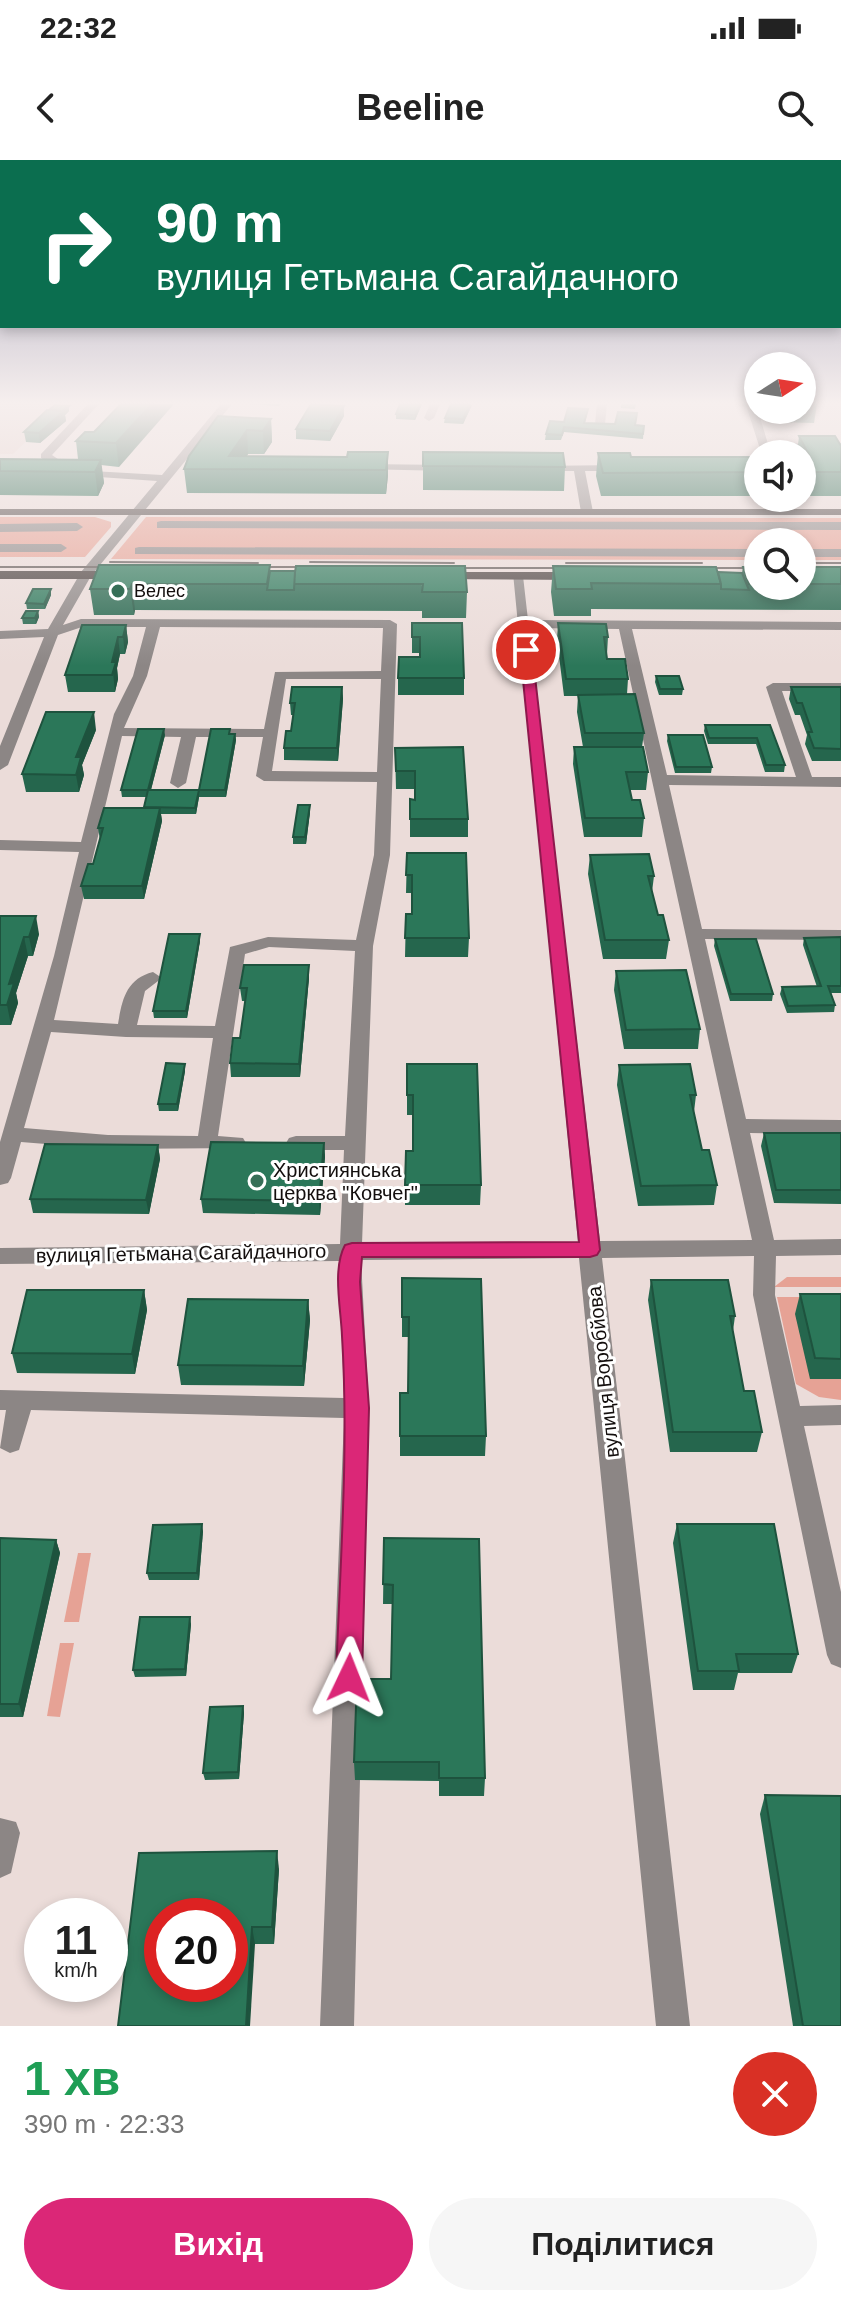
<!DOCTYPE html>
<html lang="uk">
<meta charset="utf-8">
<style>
:root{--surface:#fff;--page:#f6f6f6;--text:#222;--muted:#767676;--accent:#db2777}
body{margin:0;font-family:Arial,sans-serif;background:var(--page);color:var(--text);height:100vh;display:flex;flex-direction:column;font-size:30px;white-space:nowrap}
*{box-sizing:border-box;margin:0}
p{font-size:26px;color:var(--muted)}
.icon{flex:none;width:44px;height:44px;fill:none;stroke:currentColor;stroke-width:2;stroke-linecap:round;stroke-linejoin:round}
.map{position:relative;height:1866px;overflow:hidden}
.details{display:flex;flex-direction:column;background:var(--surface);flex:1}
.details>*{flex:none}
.hud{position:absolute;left:0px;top:0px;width:842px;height:168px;box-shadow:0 4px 12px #0003;background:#0b6e4f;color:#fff;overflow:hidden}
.needle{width:52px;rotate:78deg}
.fabs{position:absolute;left:744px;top:192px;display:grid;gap:16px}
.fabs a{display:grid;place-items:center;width:72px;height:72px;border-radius:50%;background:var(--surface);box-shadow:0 4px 12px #0003;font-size:40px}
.speed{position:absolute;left:24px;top:1738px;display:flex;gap:16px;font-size:40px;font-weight:700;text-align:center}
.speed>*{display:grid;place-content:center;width:104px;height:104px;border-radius:50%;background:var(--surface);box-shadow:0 4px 12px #0003;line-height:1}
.speed small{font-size:20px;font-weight:400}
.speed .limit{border:12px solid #d22;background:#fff;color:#111}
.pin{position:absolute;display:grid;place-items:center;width:68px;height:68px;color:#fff;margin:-34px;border:4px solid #fff;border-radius:50%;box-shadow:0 2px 8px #0007}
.me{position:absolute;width:88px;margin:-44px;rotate:2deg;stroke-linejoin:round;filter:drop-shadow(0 0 6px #0008)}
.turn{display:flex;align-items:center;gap:28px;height:168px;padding:0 24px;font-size:36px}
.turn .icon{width:104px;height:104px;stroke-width:2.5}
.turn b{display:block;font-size:56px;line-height:68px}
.round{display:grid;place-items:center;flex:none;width:84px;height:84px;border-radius:42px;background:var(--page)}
.head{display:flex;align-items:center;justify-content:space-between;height:136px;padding:0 24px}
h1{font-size:48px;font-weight:700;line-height:60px;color:#1e9e55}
.cta{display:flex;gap:16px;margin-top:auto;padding:16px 24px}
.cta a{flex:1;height:92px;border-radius:48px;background:var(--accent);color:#fff;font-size:32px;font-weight:700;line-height:92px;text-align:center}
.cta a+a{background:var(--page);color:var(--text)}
.status{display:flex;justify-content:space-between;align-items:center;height:56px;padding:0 40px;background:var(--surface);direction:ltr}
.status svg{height:22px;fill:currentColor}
header{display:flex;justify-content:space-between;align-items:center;height:104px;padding:0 24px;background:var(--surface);font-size:36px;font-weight:700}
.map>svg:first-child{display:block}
.built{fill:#e4cdc8}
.green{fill:#e6a295}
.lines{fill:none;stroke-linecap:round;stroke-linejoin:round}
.minor{fill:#8c8685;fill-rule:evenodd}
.major{fill:#493f3d;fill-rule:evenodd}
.tram{stroke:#605755;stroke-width:2}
.wall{fill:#25664d}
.shaded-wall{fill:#1e533e}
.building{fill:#2b7759;stroke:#1e533e;stroke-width:2;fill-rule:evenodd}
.route{fill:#db2777;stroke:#8e194d;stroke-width:2}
.poi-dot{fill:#366f57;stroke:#fff;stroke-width:3}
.labels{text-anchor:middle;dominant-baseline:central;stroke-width:6;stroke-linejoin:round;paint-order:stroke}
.far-poi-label{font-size:18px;fill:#130e0d;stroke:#fff;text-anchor:start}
.poi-label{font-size:20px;fill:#130e0d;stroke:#fff;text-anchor:start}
.street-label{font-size:20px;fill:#130e0d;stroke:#fff}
</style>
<div class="status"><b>22:32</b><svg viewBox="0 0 49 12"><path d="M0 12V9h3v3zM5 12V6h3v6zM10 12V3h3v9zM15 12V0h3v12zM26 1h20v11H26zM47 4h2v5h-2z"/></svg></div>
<header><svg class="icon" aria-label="back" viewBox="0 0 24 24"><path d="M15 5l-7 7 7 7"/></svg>Beeline<svg class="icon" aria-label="search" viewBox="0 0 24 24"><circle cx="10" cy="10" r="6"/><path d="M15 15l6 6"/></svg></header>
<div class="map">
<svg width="841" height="1866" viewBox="0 0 841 1866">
<rect width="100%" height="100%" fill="#ebdcd9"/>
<polygon class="built" points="0,244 74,244 60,259 50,258 13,294 0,294"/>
<g class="green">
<polygon points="0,357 95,357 111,362 111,367 85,397 0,397"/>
<polygon points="146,357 841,358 841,400 802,400 802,382 758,382 758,400 111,399"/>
<polygon points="787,1117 841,1117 841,1127 774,1127"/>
<polygon points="777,1137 841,1137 810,1218 841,1219 841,1240 819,1237 796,1224"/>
<polygon points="78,1393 91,1393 79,1462 64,1462"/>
<polygon points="60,1483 74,1483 60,1557 47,1556"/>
</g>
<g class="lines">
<g class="minor">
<path d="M88,244H99L52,295L74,310L162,315L221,244H232L91,416L63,465L81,459L390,460L397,464L390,695L373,786L362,1084L578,1082L513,413L523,416L528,460L841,462V470L632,469L667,615L796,617L766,527L773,523H841V531H782L812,617H841V627L669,625L702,769L841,770V780L705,779L746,959L841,960V974L750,973L774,1080L841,1079V1095L776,1096L775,1135L800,1246L841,1245V1265L804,1266L841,1432V1508L831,1504L827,1495L753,1135L754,1096L602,1098L690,1866H656L579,1098L361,1100L369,1248L354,1866H320L344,1258L31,1250L19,1290L10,1293L0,1288L6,1250H0V1230L344,1238L339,1101L0,1104V1088L340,1084L344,990H296L289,988L286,983L289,978L296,976H345L355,791L269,787L245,794L218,976L243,978L246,983L243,988L108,989L21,982L11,1018L8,1023L0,1025V982L54,796L79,692L0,690V680L81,682L114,554L133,516L146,467H82L58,475L8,605L0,610V586L44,477L0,479V471L48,469L81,412L157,321L70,315L41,298V294ZM160,467L383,468L381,511L275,512L264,569L124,568L147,516ZM529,468L619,469L752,1080L600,1081ZM286,519H381L377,612L272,611ZM122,576L181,577L170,623L178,628L186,623L196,577H263L256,616L264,621L377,622L374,695L356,780L268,777L230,787L215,866L137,865L145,831L162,818L153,812C126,819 122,840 118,864L54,860ZM51,872L126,877L213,878L198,976L108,975L24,968Z"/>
<polygon points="430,244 440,244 434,258 429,261 424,258"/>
<polygon points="597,244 607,244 605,264 600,267 595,264"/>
<polygon points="735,244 756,244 768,284 841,283 841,289 760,289 747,248"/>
<polygon points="362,304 450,305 456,308 450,311 358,309 356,307"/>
<polygon points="534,306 622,305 628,308 622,311 585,311 593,352 587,355 581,352 574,311 538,311 534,310"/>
<polygon points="161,361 841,362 841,370 157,368 157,362"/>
<polygon points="0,364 77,363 83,367 77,371 0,372"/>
<polygon points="0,384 61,384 67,388 61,392 0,392"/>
<polygon points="139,387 758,389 758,397 135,394 135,388"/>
<rect x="802" y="389" width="39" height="8"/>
<polygon points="0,1658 16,1662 20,1673 11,1713 0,1718"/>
</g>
<g class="major">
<rect x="0" y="349" width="841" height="6"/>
<polygon points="0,411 120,411 126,415 120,419 0,419"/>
<polygon points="440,412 580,412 586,416 580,420 436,419 436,413"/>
</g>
<g class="tram">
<polyline points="110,402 258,403"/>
<polyline points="310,402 454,403"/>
<polyline points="566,403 702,403"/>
<polyline points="802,403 841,403"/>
<polyline points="0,407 120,407"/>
<polyline points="248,407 320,407"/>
<polyline points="444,408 576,408"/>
<polyline points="692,408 758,408"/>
</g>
</g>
<g class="wall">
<polygon points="121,244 119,307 101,305 104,323 98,336 0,335 0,299 78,299 76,281 94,272"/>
<polygon points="250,244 281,244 279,246"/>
<polygon points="422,244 415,260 396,259 396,254"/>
<polygon points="621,244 636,244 635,249 621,248"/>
<polygon points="802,244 817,244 814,263 776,262 773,250 802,250"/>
<polygon points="472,245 463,264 444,263 445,258"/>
<polygon points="69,246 69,251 65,255 66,261 40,283 26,282 24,272"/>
<polygon points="344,246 344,256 330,281 296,279 296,269"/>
<polygon points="588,249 585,263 644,266 643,279 564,272 561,280 545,280 546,274 564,262"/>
<polygon points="271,259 272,282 264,294 248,294 247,296 347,297 388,292 388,315 386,334 187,333 184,309 189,296"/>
<polygon points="799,276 841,286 841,336 802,336 802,294 797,294"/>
<polygon points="423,292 565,307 564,331 423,330"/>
<polygon points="598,293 631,297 758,297 758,336 601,336 596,316"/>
<polygon points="99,405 270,411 295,411 296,406 467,432 466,458 422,458 422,451 135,450 134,455 94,455 90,429"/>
<polygon points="553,406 742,413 743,407 758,407 758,426 802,426 802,407 841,407 841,450 591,449 591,456 554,456 551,432"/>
<polygon points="51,429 51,435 45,449 27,449 26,443"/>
<polygon points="38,451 39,457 36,464 23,464 22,458"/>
<polygon points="412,463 464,518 464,535 398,535 398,518 420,497 420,493 412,493"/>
<polygon points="558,463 608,477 607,494 607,499 628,519 627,534 644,573 642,587 648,612 646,630 630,630 632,640 644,658 642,677 584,677 573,604 574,587 583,587 577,552 578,536 564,536 557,480"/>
<polygon points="126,465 128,482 125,494 120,494 117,508 118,519 115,532 68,532 65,515"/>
<polygon points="656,516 683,529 682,535 659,535 655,522"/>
<polygon points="342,527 343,539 338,601 284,600 284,588 291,571 293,555 291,555 290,543"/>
<polygon points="791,527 841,527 841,601 812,601 805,584 807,575 800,555 795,555 789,539"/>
<polygon points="705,565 770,565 785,605 784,612 765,612 756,584 708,584 704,571"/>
<polygon points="96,570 82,605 84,615 79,632 26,632 22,614"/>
<polygon points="235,574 236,580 226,637 199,637 196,654 161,654 162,661 144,739 84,739 81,726 93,704 100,680 98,668 144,648 147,637 122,637 121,630 165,575 151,630 199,630"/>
<polygon points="668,575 712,607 711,613 675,613 667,581"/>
<polygon points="395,588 468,659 468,677 410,677 410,639 415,640 415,629 396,629"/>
<polygon points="310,645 310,652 306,684 293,684 293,677"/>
<polygon points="407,693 469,778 468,797 405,797 406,754 412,754 412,733 406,733"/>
<polygon points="590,695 654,716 652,732 658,755 669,780 666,799 603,799 588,714"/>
<polygon points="0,756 39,774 33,796 28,796 16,833 18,843 11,865 0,865"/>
<polygon points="200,774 200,781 187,858 154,858 153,851"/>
<polygon points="841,777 841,833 831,833 835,845 834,852 787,853 780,834 782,827 817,827 803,785 804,778"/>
<polygon points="715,779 773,834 772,841 730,841 714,786"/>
<polygon points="309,805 309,818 300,917 231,917 230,903 240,878 245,841 242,841 240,828"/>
<polygon points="616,811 700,869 698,889 624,889 614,830"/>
<polygon points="185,904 185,911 178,951 159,951 158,944"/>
<polygon points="407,904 481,1025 480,1045 405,1045 405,1025 413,991 413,955 407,955"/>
<polygon points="619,905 696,935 694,952 702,990 717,1025 714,1045 638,1046 617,925"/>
<polygon points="764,973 841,973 841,1044 774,1043 761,986"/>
<polygon points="324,983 325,997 320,1055 203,1053 201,1039"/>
<polygon points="158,985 160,999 149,1054 33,1053 30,1039"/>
<polygon points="402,1118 486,1276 485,1296 400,1296 400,1233 408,1233 409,1177 402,1177"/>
<polygon points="651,1120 735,1156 733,1171 744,1231 762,1272 757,1292 670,1292 648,1140"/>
<polygon points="144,1130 147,1150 135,1214 17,1213 12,1193"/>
<polygon points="800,1134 841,1134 841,1219 810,1219 795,1154"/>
<polygon points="308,1140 310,1160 304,1226 181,1225 178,1205"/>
<polygon points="677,1364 798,1494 792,1513 738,1513 734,1530 693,1530 673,1383"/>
<polygon points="203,1371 199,1420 149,1420 147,1413"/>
<polygon points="0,1378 56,1380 60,1393 23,1557 0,1557"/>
<polygon points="384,1378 485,1618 484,1636 439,1636 439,1621 355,1620 354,1602 391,1519 392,1444 383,1444"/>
<polygon points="191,1464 186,1516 135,1517 133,1510"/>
<polygon points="243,1546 244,1553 239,1619 205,1620 203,1613"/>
<polygon points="765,1635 841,1866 793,1866 760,1654"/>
<polygon points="279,1709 274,1784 255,1784 118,1866"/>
</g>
<g class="shaded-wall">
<polygon points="152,244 174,244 119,307 116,283"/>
<polygon points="420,244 422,244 415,260 415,255"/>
<polygon points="470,244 472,245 463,264 463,259"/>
<polygon points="69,246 69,251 65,255 66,261 40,283 39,273"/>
<polygon points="344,246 344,256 330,281 330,271"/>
<polygon points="271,259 272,282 264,294 263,271"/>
<polygon points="247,270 248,294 238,309 229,296"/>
<polygon points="388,292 388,315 386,334 386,310"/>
<polygon points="101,300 104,323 98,336 95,312"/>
<polygon points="132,424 135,450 134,455 130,429"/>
<polygon points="51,429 51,435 45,449 44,444"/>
<polygon points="38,451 39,457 36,464 35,458"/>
<polygon points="126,465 128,482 125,494 123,477"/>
<polygon points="118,477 120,494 117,508 118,519 115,532 112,502"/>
<polygon points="342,527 343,539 338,601 337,588"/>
<polygon points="94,552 96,570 82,605 84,615 79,632 76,615 76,597"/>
<polygon points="164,569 165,575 149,637 148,630"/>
<polygon points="235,574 236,580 226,637 225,630"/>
<polygon points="199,630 199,637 196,654 195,648"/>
<polygon points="310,645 310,652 306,684 305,677"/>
<polygon points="160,648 162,661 144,739 142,726"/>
<polygon points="36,756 39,774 33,796 29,777"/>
<polygon points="200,774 200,781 187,858 186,851"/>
<polygon points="24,777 28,796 16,833 18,843 11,865 7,845 9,824"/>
<polygon points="309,805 309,818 300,917 299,904"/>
<polygon points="185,904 185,911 178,951 177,944"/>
<polygon points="324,983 325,997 320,1055 319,1041"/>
<polygon points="158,985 160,999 149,1054 146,1040"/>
<polygon points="144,1130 147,1150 135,1214 132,1194"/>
<polygon points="308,1140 310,1160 304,1226 303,1206"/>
<polygon points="202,1364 203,1371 199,1420 197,1413"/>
<polygon points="56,1380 60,1393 23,1557 19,1544"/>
<polygon points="190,1457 191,1464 186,1516 185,1509"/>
<polygon points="243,1546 244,1553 239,1619 238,1612"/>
<polygon points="277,1691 279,1709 274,1784 272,1767"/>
<polygon points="252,1767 255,1784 250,1866 246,1866"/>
</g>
<g class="building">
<polygon points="121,244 152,244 116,283 76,281 85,272 94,272"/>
<polygon points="311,244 314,244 344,246 330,271 296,269"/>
<polygon points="400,244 420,244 415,255 396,254"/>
<polygon points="451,244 470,244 463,259 445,258"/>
<polygon points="55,245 69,246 62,251 49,250"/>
<polygon points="568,248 588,249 584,263 615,264 618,252 637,253 635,265 644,266 643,274 564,267 562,275 546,274 550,261 564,262"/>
<polygon points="47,250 64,251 39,273 24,272"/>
<polygon points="218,256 271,259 263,271 247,270 229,296 347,297 348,292 388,292 386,310 184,309 189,296"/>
<polygon points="799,276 835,276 841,286 841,312 802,312 802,297 810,297"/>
<polygon points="423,292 563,293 565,307 423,306"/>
<polygon points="598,293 630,293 631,297 758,297 758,312 603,313"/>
<polygon points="0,299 101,300 95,312 0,311"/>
<polygon points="99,405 270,405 267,424 132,424 130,429 90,429"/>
<polygon points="296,406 465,406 467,432 422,432 423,424 293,424"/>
<polygon points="553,406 716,407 721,424 591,423 592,429 556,429"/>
<polygon points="743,407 758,407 758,424 749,424"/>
<rect x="802" y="407" width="39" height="17"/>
<polygon points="270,411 295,411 294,430 267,430"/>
<polygon points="718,412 742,413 749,430 721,429 721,424"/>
<polygon points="33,429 51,429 44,444 26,443"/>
<polygon points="26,451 38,451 35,458 22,458"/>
<polygon points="412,463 462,463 464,518 398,518 399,497 420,497 420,477 412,477"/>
<polygon points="558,463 606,464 608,477 604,477 607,499 625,499 628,519 566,519"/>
<polygon points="82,465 126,465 123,477 118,477 112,502 116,502 112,515 65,515"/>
<polygon points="656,516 679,516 683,529 660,529"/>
<polygon points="292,527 342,527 337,588 284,588 286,571 291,571 295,543 290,543"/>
<polygon points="791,527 841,527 841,589 814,588 808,572 812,572 802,543 797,543"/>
<polygon points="635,534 644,573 585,573 578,535"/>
<polygon points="46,552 94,552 76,597 81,597 76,615 22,614"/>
<polygon points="705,565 770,565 785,605 766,605 757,578 709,578"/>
<polygon points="138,569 164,569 148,630 199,630 195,648 144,647 148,630 121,630"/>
<polygon points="211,569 230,569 229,574 235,574 225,630 199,630"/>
<polygon points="668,575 703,575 712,607 676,607"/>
<polygon points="463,587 468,659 410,659 410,639 415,640 415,611 396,611 395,588"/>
<polygon points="574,587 643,587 648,612 626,612 632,640 640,640 644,658 585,658"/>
<polygon points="298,645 310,645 305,677 293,677"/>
<polygon points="104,648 160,648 142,726 81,726 88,704 93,704 103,668 98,668"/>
<polygon points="407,693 466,693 469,778 405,778 406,754 412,754 412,715 406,715"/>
<polygon points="649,694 654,716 648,716 658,755 663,755 669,780 605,780 590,695"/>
<polygon points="0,756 36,756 29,777 24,777 9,824 14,823 7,845 0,845"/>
<polygon points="169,774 200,774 186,851 153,851"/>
<polygon points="841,777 841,826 828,826 835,845 788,846 782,827 821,826 804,778"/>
<polygon points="715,779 756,779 773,834 731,834"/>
<polygon points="244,805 309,805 299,904 230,903 233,878 240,878 247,828 240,828"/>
<polygon points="686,810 700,869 626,870 616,811"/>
<polygon points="166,903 185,904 177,944 158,944"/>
<polygon points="407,904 477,904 481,1025 405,1025 406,991 413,991 413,935 407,935"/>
<polygon points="690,904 696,935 690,935 702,990 709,990 717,1025 641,1026 619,905"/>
<polygon points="764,973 841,973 841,1030 776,1030"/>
<polygon points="211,982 324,983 319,1041 201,1039"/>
<polygon points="45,984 158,985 146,1040 30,1039"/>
<polygon points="402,1118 481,1119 486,1276 400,1276 400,1233 408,1233 409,1157 402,1157"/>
<polygon points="651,1120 728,1120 735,1156 730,1156 744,1231 754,1231 762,1272 673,1272"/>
<polygon points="27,1130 144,1130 132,1194 12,1193"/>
<polygon points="800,1134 841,1134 841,1199 815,1198"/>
<polygon points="188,1139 308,1140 303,1206 178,1205"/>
<polygon points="202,1364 197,1413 147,1413 153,1365"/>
<polygon points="677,1364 774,1364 798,1494 736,1494 739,1511 698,1511"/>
<polygon points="0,1378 56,1380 19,1544 0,1544"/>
<polygon points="384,1378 479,1379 485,1618 439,1618 439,1602 354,1602 357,1519 391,1519 393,1425 383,1424"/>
<polygon points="140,1457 190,1457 185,1509 133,1510"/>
<polygon points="243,1546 238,1612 203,1613 210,1547"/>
<polygon points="765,1635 841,1636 841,1866 803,1866"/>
<path d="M277,1691L272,1767H252L246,1866H118L139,1693ZM162,1756H230V1824H162Z"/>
</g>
<linearGradient id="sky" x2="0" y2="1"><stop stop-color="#9b99b2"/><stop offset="0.48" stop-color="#f6efee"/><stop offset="1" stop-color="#f6efee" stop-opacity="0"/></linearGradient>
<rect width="841" height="506" fill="url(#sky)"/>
<path class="route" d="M526,486L532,490L600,1090L597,1095L590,1097H362L360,1122L369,1248L362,1518L358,1526L349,1530L340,1526L336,1518C340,1404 349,1290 342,1176C341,1149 332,1109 345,1085L352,1083L579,1082L520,490Z"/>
<g class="poi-dot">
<circle cx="118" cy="431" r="8"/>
<circle cx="257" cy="1021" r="8"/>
</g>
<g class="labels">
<g class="far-poi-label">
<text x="134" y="431">Велес</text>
</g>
<g class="poi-label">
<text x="273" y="1010">Християнська<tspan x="273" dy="23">церква "Ковчег"</tspan></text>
</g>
<g class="street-label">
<text transform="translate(181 1093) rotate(-1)">вулиця Гетьмана Сагайдачного</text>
<text transform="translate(603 1212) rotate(-96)">вулиця Воробйова</text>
</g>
</g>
</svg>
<div class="fabs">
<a><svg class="needle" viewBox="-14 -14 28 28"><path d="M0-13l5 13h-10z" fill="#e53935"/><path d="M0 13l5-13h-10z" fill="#767676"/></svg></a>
<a><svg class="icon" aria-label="sound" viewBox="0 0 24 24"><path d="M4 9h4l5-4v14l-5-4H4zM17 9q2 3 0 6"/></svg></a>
<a><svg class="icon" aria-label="search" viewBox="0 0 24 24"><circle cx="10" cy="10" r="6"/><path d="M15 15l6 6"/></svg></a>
</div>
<div class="speed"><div>11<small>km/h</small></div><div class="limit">20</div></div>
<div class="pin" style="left:526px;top:490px;background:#d93025"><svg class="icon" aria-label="arrive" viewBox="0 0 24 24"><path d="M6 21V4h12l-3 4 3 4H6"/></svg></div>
<svg class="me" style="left:349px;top:1518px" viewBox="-20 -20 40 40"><path d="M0-17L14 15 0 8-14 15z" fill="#db2777" stroke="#fff" stroke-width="4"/></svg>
<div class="hud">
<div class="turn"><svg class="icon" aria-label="right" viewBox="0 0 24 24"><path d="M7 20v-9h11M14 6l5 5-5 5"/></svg><div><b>90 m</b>вулиця Гетьмана Сагайдачного</div></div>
</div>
</div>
<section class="details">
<div class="head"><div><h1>1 хв</h1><p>390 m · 22:33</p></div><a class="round" style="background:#d93025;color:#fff"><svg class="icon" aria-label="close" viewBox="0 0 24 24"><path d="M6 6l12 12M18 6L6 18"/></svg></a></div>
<div class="cta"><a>Вихід</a><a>Поділитися</a></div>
</section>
